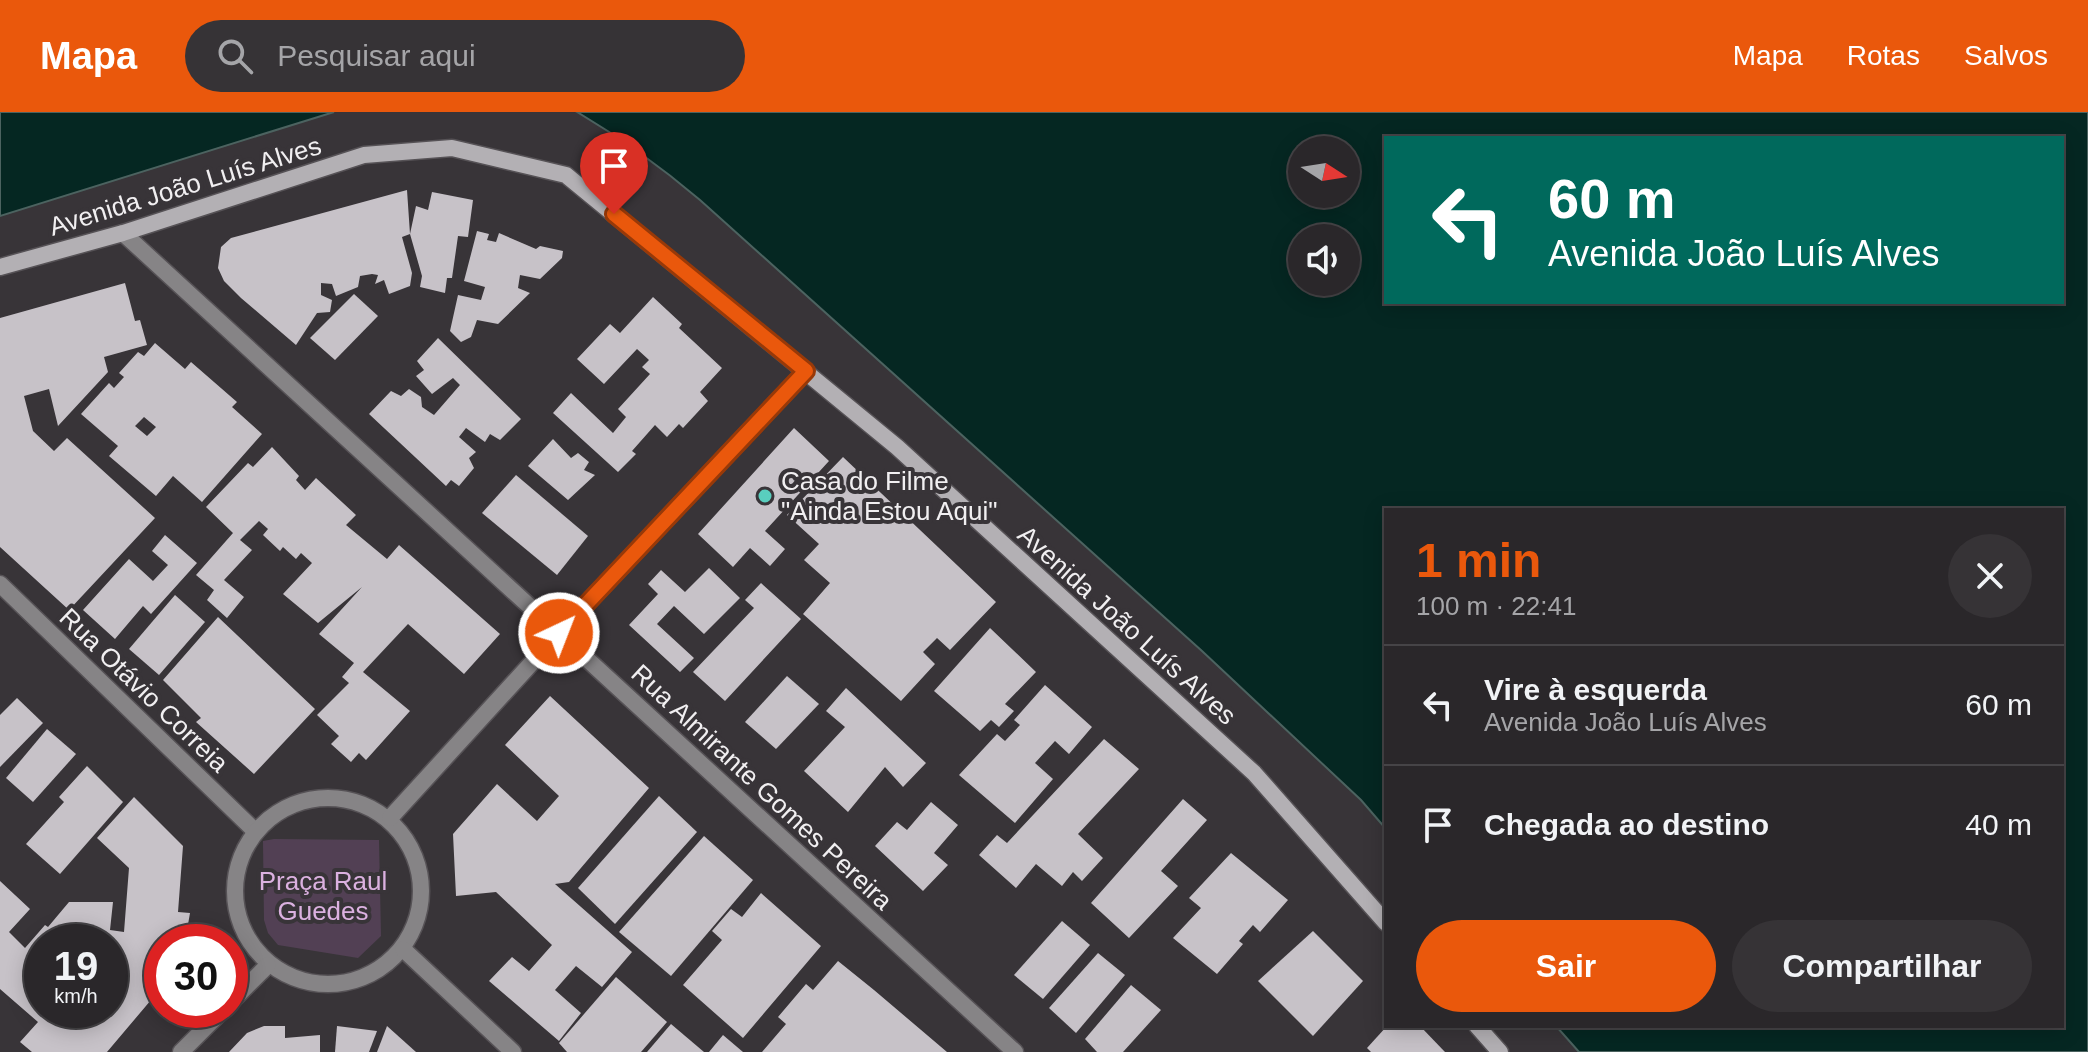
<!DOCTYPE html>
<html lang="pt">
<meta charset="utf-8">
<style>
:root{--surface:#2a272a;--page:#363336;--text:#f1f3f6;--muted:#a5a5a8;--line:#464447;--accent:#ea580c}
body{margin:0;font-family:Arial,sans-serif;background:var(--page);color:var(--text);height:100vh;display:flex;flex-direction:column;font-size:30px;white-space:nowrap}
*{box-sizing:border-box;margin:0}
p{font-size:26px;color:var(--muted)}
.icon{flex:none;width:44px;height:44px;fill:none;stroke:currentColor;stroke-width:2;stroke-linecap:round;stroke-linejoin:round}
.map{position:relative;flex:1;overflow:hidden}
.drawer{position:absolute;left:1384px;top:396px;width:680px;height:520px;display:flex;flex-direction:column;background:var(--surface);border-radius:0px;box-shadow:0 4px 20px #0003,0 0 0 2px var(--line)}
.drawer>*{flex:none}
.top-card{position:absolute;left:1384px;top:24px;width:680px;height:168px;border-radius:0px;box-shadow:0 4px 20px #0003,0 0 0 2px var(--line);background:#00695c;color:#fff;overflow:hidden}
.needle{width:52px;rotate:102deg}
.buttons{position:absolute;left:1288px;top:24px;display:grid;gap:16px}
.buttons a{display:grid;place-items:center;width:72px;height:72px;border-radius:50%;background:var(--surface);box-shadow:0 4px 20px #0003,0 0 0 2px var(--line);font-size:40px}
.speed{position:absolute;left:24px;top:812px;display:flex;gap:16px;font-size:40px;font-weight:700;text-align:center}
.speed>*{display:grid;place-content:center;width:104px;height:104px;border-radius:50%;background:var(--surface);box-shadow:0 4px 20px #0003,0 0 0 2px var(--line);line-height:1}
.speed small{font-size:20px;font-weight:400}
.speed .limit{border:12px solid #d22;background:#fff;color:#111}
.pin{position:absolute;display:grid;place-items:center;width:68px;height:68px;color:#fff;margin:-82px -34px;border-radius:50% 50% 50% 0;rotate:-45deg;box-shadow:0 0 8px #0007}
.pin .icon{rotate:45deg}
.me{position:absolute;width:88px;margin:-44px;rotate:43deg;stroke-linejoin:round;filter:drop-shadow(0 0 6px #0008)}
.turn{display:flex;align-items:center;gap:28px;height:168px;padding:0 32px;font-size:36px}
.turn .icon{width:104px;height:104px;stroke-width:2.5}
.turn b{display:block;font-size:56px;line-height:68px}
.round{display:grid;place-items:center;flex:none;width:84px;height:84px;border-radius:42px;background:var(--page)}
.head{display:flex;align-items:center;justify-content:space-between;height:136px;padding:0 32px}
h1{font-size:48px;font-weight:600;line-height:60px;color:var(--accent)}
.primary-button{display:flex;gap:16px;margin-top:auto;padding:16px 32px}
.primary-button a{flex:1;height:92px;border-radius:48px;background:var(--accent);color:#fff;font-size:32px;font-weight:600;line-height:92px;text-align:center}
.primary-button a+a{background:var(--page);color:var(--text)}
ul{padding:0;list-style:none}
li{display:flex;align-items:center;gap:24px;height:120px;padding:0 32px;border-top:2px solid var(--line)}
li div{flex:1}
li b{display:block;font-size:30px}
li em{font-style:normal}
header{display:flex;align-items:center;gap:48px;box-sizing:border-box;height:112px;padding:0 40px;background:var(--accent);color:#fff}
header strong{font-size:38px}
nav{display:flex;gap:44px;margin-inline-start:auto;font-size:28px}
.search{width:560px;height:72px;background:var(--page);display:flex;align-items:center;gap:20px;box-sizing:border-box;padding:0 28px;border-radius:44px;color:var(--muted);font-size:30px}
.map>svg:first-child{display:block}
.green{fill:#524054}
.water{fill:#052722;stroke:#4c6360;stroke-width:2;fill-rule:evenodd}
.building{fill:#c7c2c8;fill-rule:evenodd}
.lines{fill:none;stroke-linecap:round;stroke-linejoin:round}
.street-casing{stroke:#565256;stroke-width:19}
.secondary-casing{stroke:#565256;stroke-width:19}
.street{stroke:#868486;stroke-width:16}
.secondary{stroke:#b3b0b4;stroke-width:16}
.route-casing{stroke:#983908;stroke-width:20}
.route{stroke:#ea580c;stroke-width:14}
.poi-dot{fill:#59cebe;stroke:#383438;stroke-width:3}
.labels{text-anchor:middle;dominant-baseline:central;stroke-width:8;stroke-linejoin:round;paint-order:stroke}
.street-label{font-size:26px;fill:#f1eff1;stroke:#383438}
.poi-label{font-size:26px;fill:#f1eff1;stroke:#383438;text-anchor:start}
.park-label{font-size:26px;fill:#dbb1e0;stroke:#383438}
</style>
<header>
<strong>Mapa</strong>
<div class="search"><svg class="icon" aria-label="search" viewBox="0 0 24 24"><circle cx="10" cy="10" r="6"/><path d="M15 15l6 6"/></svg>Pesquisar aqui</div>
<nav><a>Mapa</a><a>Rotas</a><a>Salvos</a></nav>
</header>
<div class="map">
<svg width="2088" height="940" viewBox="0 0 2088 940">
<rect width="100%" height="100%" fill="#383438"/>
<polygon class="green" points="274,727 379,728 381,824 358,846 278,833 268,821 264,808 263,729"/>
<g class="water">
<polygon points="0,0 334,0 0,104"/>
<path d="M577,0H2088V940H1579L1556,914H2062V398H1386V717L1361,688L1202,539L700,88C661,55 621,26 577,0ZM1386,26H2062V190H1386ZM1302,38H1346V82H1302ZM1302,126H1346V170H1302Z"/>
</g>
<g class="building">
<polygon points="407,78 410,122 402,125 412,161 410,174 389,182 384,168 375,172 378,163 372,162 360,164 358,175 336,184 332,172 321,171 321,183 332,188 330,200 317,201 296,233 241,186 224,169 218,156 221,135 231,126"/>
<polygon points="432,80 473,88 468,125 458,124 452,166 447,166 445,181 420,175 422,164 410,122 416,94 428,98"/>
<polygon points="477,119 489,122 487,128 496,130 499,121 536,137 540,134 563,139 562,146 540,167 520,163 518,176 530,181 498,212 477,208 471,225 461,230 450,219 458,183 481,188 485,175 464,169"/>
<polygon points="125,171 135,209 140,208 147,233 104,245 108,260 58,314 49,277 24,284 33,319 54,339 67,326 155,406 69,498 0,435 0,206"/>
<polygon points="354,182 378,204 335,248 310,226"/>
<polygon points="653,185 682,212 679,216 722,256 700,280 708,289 683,316 679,312 667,325 655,313 632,339 636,342 618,360 553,301 571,281 613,321 626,305 618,297 650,262 642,255 649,248 637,237 604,272 577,247 610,212 620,221"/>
<polygon points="438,226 521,307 500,328 490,322 485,330 466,316 459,325 476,340 469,346 474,356 459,374 451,368 446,374 369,302 391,279 401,284 409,277 421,285 422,295 434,303 460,273 453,266 432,282 416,264 424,258 417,249"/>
<path d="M155,231L185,257L191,250L237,290L232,295L262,322L202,390L173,364L156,384L109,344L118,334L81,302L109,271L114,276L124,265L119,261L138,240L144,244ZM144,305L156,315L147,324L135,314Z"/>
<polygon points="794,316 829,349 765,419 785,437 770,454 750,436 733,455 698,422"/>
<polygon points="553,327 571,346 578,341 589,350 584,358 595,363 568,388 528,354"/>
<polygon points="272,335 299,364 296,368 305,378 316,366 356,403 346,413 387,447 399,433 500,522 464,562 408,512 363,560 410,599 366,648 359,641 351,650 331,632 339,624 317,603 349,571 342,565 354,551 319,522 362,475 318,511 283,482 312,451 301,441 296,447 283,435 280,439 263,423 268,417 259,409 240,428 252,438 224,468 244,485 227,506 207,488 214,478 196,463 233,421 206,395 248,351 253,355"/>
<polygon points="843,345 996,490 950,538 937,526 923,540 935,552 901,589 803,502 830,471 804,448 819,432 787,403"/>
<polygon points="516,363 588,424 557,463 482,401"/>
<polygon points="165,423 197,451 151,502 143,494 115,527 83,498 129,447 153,469 168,453 152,439"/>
<polygon points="709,456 740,486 704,522 674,494 657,512 694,546 680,560 629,513 658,482 648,472 661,458 685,480"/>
<polygon points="761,471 801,507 725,589 693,560 754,496 745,488"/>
<polygon points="175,483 205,510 159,563 129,537"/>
<polygon points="218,505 315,597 254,662 196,610 201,606 163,568"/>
<polygon points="990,516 1036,560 1005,592 1014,599 999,615 991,608 980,619 934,579"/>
<polygon points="787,564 819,592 776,637 745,610"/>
<polygon points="1045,573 1092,615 1069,642 1055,629 1035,651 1053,667 1015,711 959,663 997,622 1005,629 1020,613 1014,608"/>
<polygon points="846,576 926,651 903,675 885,655 848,700 804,659 845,615 826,599"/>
<polygon points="550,584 649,676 569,770 555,772 632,840 602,875 576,854 555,878 581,901 559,929 489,869 512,845 529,859 552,833 496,780 456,784 453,722 497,672 537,709 559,684 505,633"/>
<polygon points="17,586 43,611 0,655 0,603"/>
<polygon points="47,617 76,642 33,690 6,666"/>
<polygon points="1104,627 1139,657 1078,722 1103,746 1082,769 1073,760 1062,774 1036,752 1016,776 979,743 997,723 1007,731"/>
<polygon points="87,654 123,690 60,762 26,732 64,690 59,685"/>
<polygon points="659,684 697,720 615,812 578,776"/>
<path d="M134,685L183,734L178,800L190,801L185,830H162V875L107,940H32L20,930L38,910L0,877V769L30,797L9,820L25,836L45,813L48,815L69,790H113L110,818L124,820L129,756L97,726ZM61,827L65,830H110V832L118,834L110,843V898H42V830H59Z"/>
<polygon points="1183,687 1207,708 1161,759 1178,774 1129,826 1091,791"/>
<polygon points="931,690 958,713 934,741 948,753 923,779 875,734 897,710 907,718"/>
<polygon points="704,724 753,768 671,864 619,820"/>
<polygon points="1231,741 1288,788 1260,820 1253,813 1239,829 1243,832 1217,862 1173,826 1201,796 1189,786"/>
<polygon points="761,781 821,834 743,926 683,873 722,828 712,819 731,797 742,805"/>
<polygon points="1062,809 1090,833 1043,887 1014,863"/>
<polygon points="1313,819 1363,869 1313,924 1258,869"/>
<polygon points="1098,841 1125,863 1076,921 1049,896"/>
<polygon points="838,849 874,878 947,940 762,940 786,912 778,905 806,872 813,878"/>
<polygon points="616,865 667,910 641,940 567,940 559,931"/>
<polygon points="1131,873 1161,898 1123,940 1097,940 1085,927"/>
<polygon points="671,912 704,940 647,940"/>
<polygon points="264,914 285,914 285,926 320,923 320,940 229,940 247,921"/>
<polygon points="337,914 377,919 369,940 335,940"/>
<polygon points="387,914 416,940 377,940"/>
<polygon points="1387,914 1420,914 1445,940 1371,940 1367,936"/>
<polygon points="723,923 743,940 709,940"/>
</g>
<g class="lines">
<defs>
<g id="street">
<polyline points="123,121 1015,940"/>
<polyline points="0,472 255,719"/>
<circle cx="328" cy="779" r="93"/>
<polyline points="390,706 559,521 806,259"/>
<polyline points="403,837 513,940"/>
<polyline points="230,891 268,853"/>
<polyline points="181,940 223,898"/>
</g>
<g id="secondary">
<polyline points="0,155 123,121 364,43 452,36 566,63 897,335 1254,661 1386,811"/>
<polyline points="1477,914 1500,940"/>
</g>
</defs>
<use href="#street" class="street-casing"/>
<use href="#secondary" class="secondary-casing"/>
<use href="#street" class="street"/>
<use href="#secondary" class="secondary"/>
</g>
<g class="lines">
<defs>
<polyline id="route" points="559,521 806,259 614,102"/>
</defs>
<use href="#route" class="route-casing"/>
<use href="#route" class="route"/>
</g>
<circle class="poi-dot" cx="765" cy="384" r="8"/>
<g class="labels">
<g class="street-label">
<text transform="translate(185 74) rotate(-17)">Avenida João Luís Alves</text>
<text transform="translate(1127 513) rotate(42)">Avenida João Luís Alves</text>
<text transform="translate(144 578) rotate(44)">Rua Otávio Correia</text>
<text transform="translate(762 675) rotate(43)">Rua Almirante Gomes Pereira</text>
</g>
<g class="poi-label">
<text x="781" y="369">Casa do Filme<tspan x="781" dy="30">"Ainda Estou Aqui"</tspan></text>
</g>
<g class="park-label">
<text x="323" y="769">Praça Raul<tspan x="323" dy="30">Guedes</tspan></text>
</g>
</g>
</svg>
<div class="buttons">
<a><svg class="needle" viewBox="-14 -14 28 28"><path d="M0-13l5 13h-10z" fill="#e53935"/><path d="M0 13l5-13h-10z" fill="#a5a5a8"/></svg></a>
<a><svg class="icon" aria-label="sound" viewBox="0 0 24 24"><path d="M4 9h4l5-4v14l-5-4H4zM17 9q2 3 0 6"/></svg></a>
</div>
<div class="speed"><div>19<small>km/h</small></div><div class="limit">30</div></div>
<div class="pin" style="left:614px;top:102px;background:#d93025"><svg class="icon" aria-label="arrive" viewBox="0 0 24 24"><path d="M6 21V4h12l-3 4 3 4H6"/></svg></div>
<svg class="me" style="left:559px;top:521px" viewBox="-20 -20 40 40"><circle r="17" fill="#ea580c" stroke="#fff" stroke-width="3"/><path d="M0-11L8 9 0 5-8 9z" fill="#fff"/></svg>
<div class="top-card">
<div class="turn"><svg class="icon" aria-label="left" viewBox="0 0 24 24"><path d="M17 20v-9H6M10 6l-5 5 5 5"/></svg><div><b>60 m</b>Avenida João Luís Alves</div></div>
</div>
<section class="drawer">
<div class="head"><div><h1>1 min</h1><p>100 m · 22:41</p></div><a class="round"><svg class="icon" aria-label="close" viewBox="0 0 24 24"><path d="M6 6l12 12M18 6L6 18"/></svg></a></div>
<ul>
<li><svg class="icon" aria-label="left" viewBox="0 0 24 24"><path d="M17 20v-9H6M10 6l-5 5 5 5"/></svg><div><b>Vire à esquerda</b><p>Avenida João Luís Alves</p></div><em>60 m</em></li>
<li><svg class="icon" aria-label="arrive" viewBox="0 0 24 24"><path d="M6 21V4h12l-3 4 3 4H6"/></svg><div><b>Chegada ao destino</b></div><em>40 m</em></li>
</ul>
<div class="primary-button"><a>Sair</a><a>Compartilhar</a></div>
</section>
</div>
